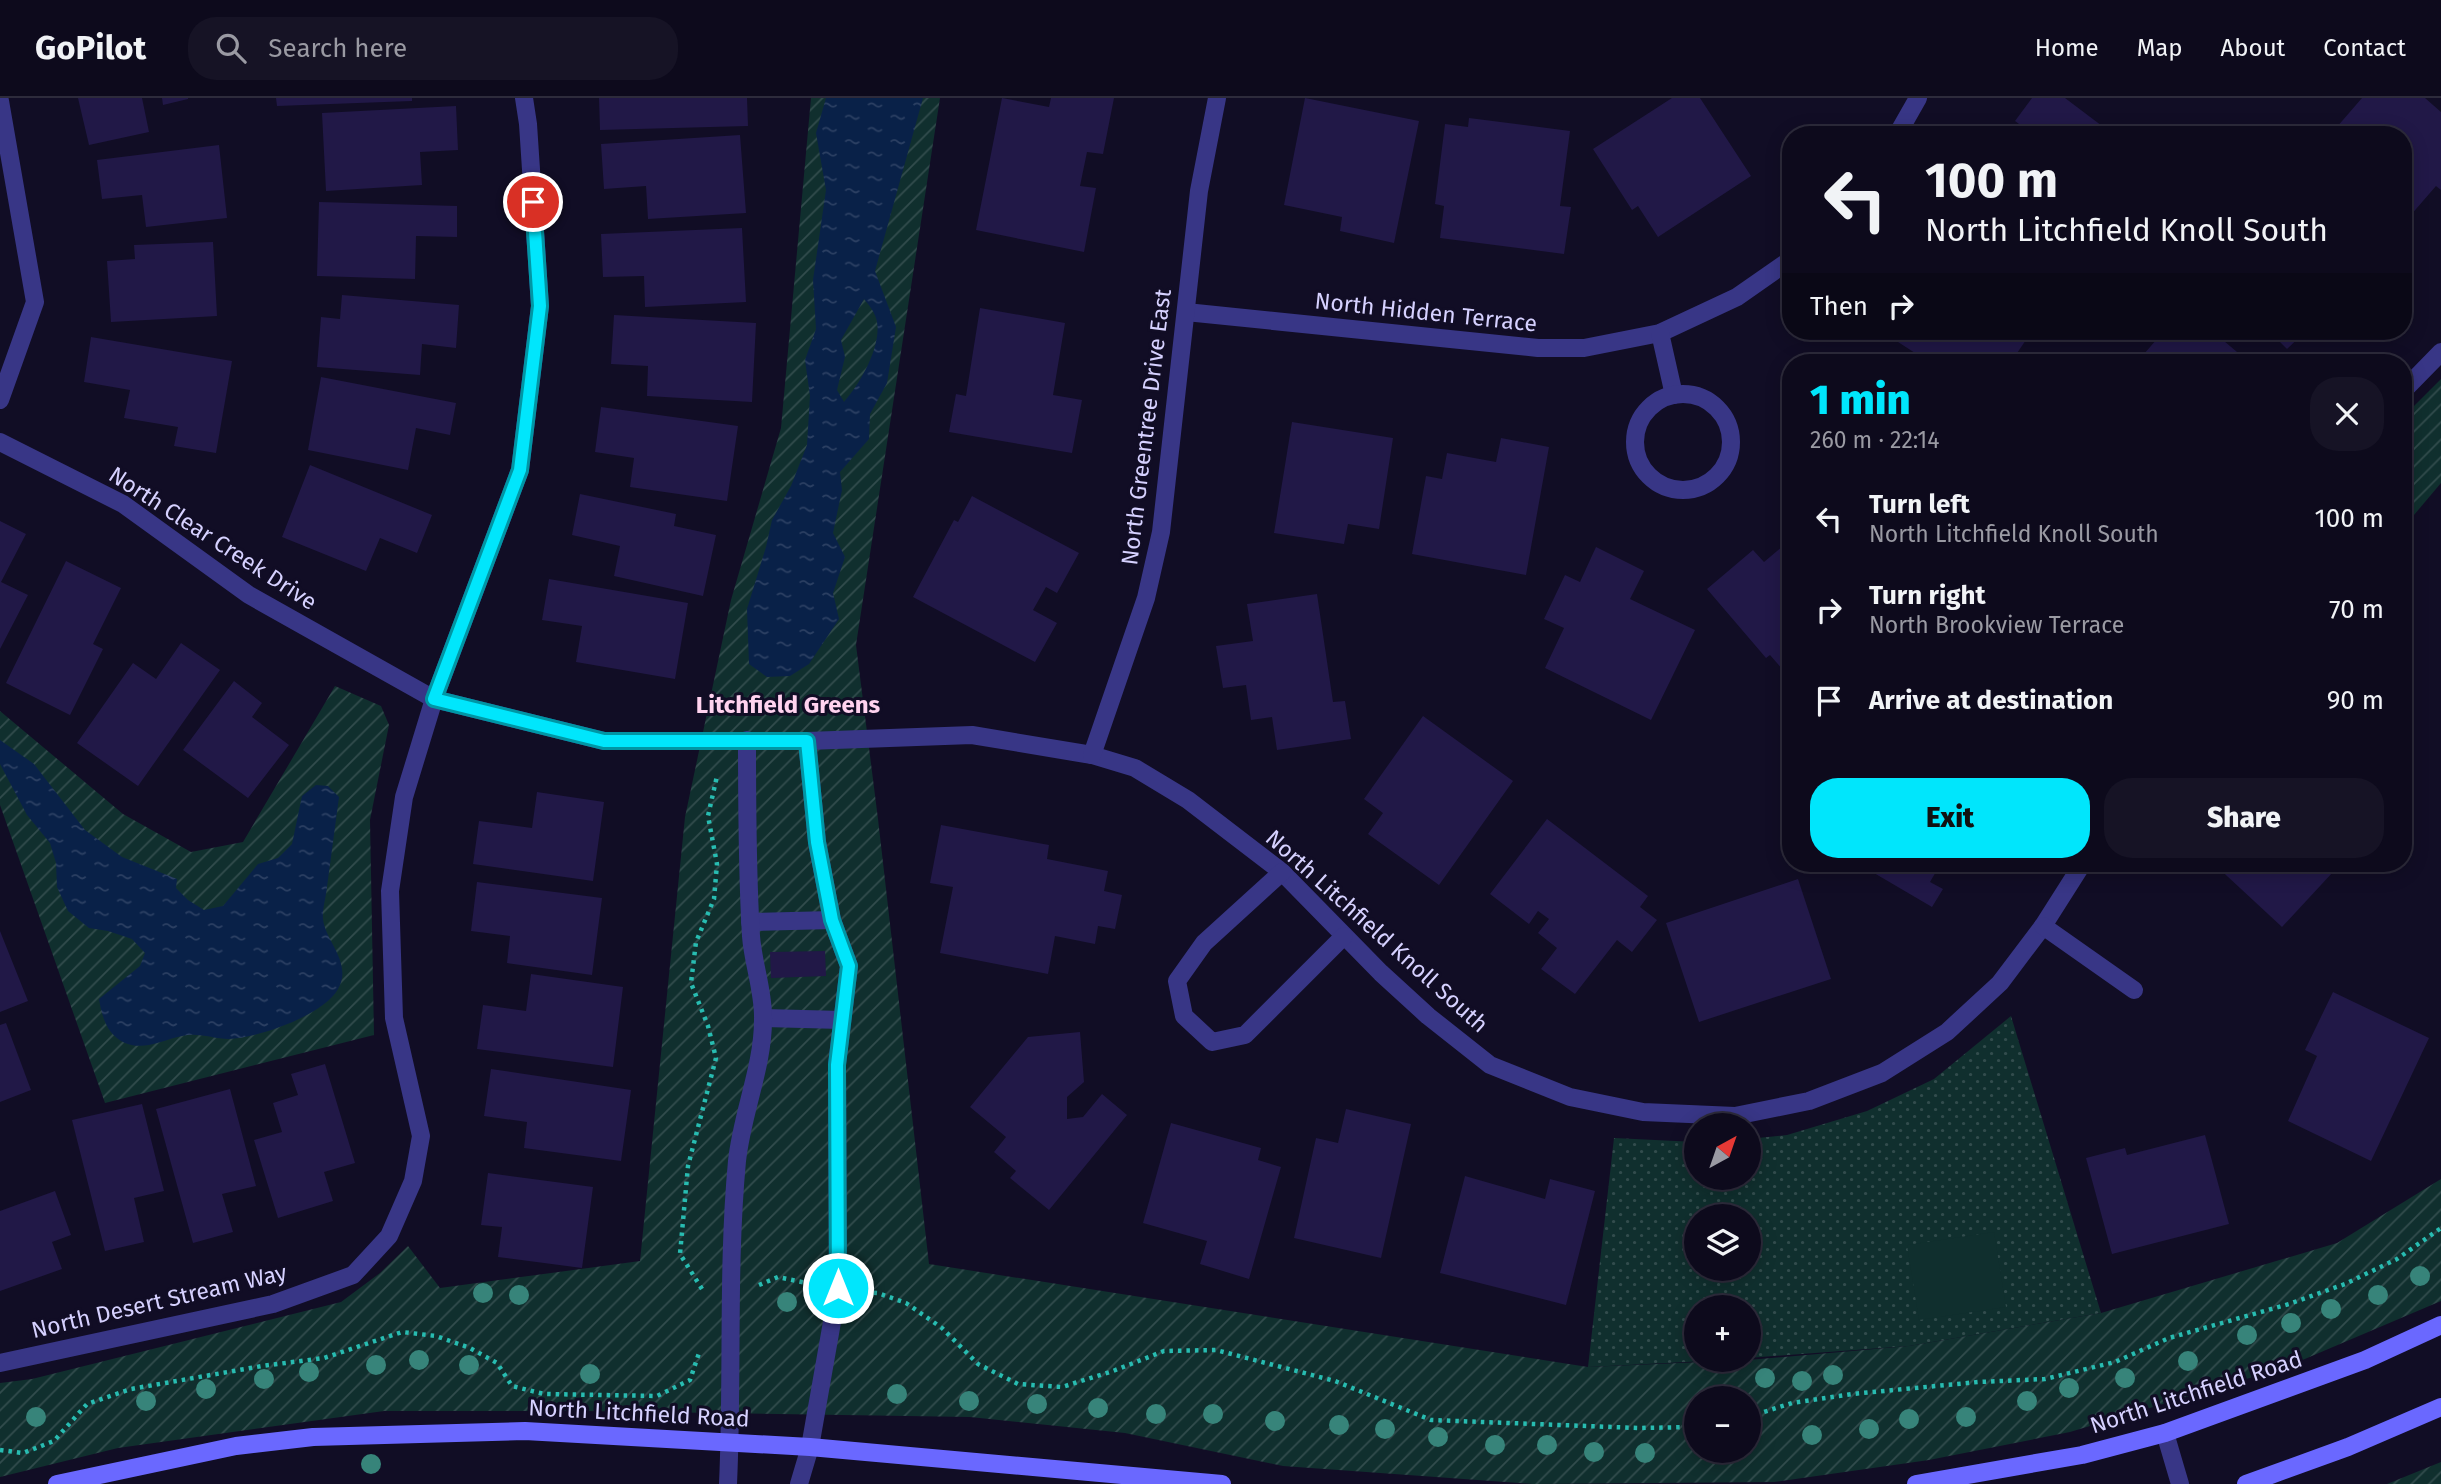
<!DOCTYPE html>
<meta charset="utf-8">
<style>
:root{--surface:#0d0a1c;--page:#161325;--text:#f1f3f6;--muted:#9a9aa3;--line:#2d2b3b;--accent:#00e6fc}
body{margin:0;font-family:"Fira Sans",sans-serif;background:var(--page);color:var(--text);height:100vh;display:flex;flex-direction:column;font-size:26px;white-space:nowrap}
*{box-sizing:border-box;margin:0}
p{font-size:23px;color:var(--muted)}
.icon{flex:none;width:38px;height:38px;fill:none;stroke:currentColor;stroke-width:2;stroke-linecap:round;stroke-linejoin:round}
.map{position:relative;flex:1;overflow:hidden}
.drawer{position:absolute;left:1782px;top:256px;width:630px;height:518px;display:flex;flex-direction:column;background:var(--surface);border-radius:28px;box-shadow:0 4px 18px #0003,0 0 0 2px var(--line)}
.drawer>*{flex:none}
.top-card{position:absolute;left:1782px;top:28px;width:630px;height:214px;border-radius:28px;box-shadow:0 4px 18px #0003,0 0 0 2px var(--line);background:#0d0a1c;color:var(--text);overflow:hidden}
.needle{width:46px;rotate:40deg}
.buttons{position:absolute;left:1684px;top:1015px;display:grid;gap:14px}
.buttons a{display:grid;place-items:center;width:77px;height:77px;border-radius:50%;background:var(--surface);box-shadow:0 4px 18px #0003,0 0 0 2px var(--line);font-size:35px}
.pin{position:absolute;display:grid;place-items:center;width:60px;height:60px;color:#fff;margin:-30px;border:4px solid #fff;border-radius:50%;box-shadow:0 2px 7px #0007}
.me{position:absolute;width:77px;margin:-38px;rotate:0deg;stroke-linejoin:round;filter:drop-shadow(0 0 5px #0008)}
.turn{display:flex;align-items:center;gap:24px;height:147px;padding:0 28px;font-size:32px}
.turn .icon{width:91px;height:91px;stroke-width:2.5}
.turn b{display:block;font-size:49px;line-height:60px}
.then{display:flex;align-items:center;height:66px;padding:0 28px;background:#0003;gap:14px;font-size:26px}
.round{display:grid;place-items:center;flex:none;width:74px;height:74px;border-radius:28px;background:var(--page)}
.overview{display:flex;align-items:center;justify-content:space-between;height:119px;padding:0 28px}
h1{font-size:42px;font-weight:800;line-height:52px;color:var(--accent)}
.action{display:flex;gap:14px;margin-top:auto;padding:14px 28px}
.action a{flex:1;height:80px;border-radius:28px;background:var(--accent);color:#111;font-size:28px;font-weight:800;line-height:80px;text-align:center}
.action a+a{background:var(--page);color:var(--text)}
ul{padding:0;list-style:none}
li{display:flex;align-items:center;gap:21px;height:91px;padding:0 28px}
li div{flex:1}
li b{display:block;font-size:26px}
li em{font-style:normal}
header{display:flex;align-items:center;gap:42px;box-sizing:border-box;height:98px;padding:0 35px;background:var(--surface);border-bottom:2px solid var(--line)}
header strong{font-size:33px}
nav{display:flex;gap:38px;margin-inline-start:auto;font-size:24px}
.search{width:490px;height:63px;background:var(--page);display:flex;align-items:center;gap:18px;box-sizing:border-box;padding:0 24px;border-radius:28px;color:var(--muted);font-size:26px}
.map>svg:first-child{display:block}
.park{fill:url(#park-dots);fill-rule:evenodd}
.garden{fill:url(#garden-furrows);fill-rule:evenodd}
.pitch{fill:#102f2e}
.water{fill:url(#water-ripples);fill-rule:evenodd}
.building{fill:#211847}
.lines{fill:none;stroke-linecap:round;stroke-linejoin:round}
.path{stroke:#28bcb1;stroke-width:4.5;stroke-dasharray:3.5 5;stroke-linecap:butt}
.minor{stroke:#383686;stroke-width:18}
.secondary{stroke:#6a68ff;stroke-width:18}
.tree{fill:#37847a}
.route-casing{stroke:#0096a4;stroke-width:18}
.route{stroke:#00e6fc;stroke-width:12}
.labels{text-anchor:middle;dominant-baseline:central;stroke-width:6;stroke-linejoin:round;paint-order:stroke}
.street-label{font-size:23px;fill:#d6d1ff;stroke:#110d25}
.neighbourhood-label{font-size:24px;font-weight:bold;fill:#ffd3ef;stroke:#110d25}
</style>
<header>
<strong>GoPilot</strong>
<div class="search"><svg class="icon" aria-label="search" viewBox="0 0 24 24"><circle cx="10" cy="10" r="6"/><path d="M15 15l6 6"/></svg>Search here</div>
<nav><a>Home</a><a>Map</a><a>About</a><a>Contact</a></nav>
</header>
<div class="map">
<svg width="2441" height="1386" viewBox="0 0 2441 1386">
<defs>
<pattern id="park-dots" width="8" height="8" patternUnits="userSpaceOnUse" patternTransform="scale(1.75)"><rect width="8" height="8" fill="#102f2e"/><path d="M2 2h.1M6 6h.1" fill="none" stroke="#324c4d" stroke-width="1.8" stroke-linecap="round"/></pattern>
<pattern id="garden-furrows" width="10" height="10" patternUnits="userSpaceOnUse" patternTransform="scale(1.75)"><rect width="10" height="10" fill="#102f2e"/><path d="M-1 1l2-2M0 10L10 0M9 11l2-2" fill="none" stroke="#324c4d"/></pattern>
<pattern id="water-ripples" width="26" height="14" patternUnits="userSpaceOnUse" patternTransform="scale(1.75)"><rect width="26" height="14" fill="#092148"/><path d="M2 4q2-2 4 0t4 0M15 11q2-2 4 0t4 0" fill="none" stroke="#2c4063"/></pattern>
</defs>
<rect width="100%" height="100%" fill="#110d25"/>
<path class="park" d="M2011,918L2101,1215L1909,1248L1748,1260V1209H1696V1262H1725L1588,1269L1614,1040L1696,1044V1080H1748V1041L1787,1037L1867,1013L1934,981ZM1696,1118H1748V1171H1696Z"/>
<g class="garden">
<path d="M811,0H940L856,547L878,721L929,1166L1588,1269L1748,1262L1909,1248L2101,1215L2337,1145L2441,1081V1203L2286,1269L2070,1334L1929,1362L1774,1384L1533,1386L1283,1368L1125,1335L970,1319L584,1313H384L118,1350L0,1379V1285L32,1281L341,1204L380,1175L408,1148L440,1190L640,1163L685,719L731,502L781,330ZM1696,1300H1748V1353H1696Z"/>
<polygon points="2441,281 2441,385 2403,430 2403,319"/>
<polygon points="335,588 381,608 389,627 370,722 374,937 105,1005 0,707 0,613 123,716 191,754 243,744"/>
<polygon points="2441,1364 2441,1386 2387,1386"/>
</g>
<polygon class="pitch" points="1994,1134 2006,1209 1919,1222 1907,1147"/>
<g class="water">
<path d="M826,0H923L875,173L896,229L887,285L870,316L869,341L840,374L842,392L833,435L845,459L833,495L839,521L809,566L790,578L767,579L749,566L747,511L766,449L772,422L791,388L807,347L810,298L805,262L816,231L813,182L826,92L816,35ZM864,201C868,206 874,213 876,220C884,245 860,286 844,304L837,292L845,259L841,242Z"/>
<path d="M0,642L34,666L85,732L122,759L177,781L176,790L188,802L204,812L223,808L258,766L278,760L292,746L302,698L316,687L328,688L339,699C335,729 331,759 327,789C326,799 322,812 323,821C325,843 353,865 338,891C324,917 258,940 229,941C213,941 199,934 182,938C162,942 145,953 125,945C107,937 102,919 99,901L140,868L145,855L132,841L108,833L89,830L68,813L57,789L56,765L50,745L27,717L0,666Z"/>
</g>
<g class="building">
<polygon points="78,0 142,0 149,34 89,47"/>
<polygon points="162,0 188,0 188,1 163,7"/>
<polygon points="276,0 412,0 412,3 277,8"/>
<polygon points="599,0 747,0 748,28 600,32"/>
<polygon points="1002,0 1049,9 1051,0 1114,0 1103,56 1087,54 1080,88 1096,90 1084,154 976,132"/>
<polygon points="1305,0 1419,23 1394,145 1340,133 1342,119 1284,107"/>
<polygon points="1672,0 1700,0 1751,78 1658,139 1638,108 1632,112 1593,51"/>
<polygon points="2032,0 2065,0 2114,37 2034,37 2015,23"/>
<polygon points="2362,0 2425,0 2441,14 2441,92 2436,88 2403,126 2403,37 2330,37"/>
<polygon points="456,8 458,52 420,54 422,87 326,93 322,15"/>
<polygon points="1469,20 1570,33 1560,108 1571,109 1564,156 1440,140 1444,108 1435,106 1445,26 1468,29"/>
<polygon points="740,37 746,115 648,121 646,88 604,91 601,46"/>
<polygon points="219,47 227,120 146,129 142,97 102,101 97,62"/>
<polygon points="319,104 457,108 457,139 416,138 415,181 317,178"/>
<polygon points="742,130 746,204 645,209 644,178 603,179 601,136"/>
<polygon points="213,144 217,218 111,224 107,163 135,161 134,147"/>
<polygon points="342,197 459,207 456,250 422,246 420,277 317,269 321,219 340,221"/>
<polygon points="980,210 1065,225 1053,297 1082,302 1072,355 949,334 956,296 966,298"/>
<polygon points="614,217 756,225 752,304 647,298 648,268 611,266"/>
<polygon points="1881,233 2032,233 2011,264 1929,264"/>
<polygon points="2164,233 2180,244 2189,233 2212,233 2249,264 2137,264"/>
<polygon points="2269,233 2306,233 2287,251"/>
<polygon points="91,239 232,263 216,355 174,348 178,329 124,320 130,292 84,284"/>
<polygon points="321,279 456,305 450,337 416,330 408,372 308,352"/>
<polygon points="601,309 738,328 727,403 630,389 634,360 595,354"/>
<polygon points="1292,324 1393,340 1379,431 1348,426 1344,446 1274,435"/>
<polygon points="1501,340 1549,349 1526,477 1412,456 1426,378 1442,381 1447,355 1496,364"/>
<polygon points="310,367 432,417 417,455 380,440 366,473 282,439"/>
<polygon points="580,396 676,416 674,428 716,437 703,498 614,478 620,448 572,437"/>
<polygon points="972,398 1079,455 1057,495 1046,489 1033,512 1057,525 1035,564 913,499 954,422 958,424"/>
<polygon points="0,423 26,436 1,484 28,497 0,551"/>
<polygon points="1790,442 1790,580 1770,557 1766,560 1707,491 1753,452 1764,464"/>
<polygon points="1596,449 1644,473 1630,501 1695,532 1651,622 1545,570 1564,530 1544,521 1565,477 1580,484"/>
<polygon points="66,463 121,490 93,546 103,551 70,617 6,585"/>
<polygon points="549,481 688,505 675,581 576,564 582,528 542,522"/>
<polygon points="1317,496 1333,604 1345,603 1351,641 1277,652 1272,619 1251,622 1246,587 1223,590 1216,548 1253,543 1247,506"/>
<polygon points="181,545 220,572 138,688 77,645 133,565 156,581"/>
<polygon points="234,583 262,605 252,619 289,647 248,700 183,652"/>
<polygon points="1423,618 1513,683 1439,787 1368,736 1383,715 1364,701"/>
<polygon points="537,694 604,704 593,783 473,766 479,723 532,730"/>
<polygon points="1547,721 1648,798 1640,809 1657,822 1632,854 1617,842 1575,896 1541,871 1557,850 1538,835 1549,821 1538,813 1529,826 1490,796"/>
<polygon points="941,727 1049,747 1047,761 1108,773 1104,793 1122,797 1115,831 1098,828 1095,846 1055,838 1048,876 940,855 953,789 930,785"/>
<polygon points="1857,765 1941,765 1930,784 1943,791 1932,809"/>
<polygon points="2213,765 2323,765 2333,774 2282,829"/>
<polygon points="1798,781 1831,881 1699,924 1666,825"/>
<polygon points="477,784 602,800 592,877 507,865 510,838 471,833"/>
<polygon points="0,833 28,903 0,914"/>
<polygon points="825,853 826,878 771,880 770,854"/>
<polygon points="531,876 623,889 613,969 477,951 483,907 526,913"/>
<polygon points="2333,894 2429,940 2371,1063 2288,1023 2317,958 2305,952"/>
<polygon points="6,925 31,992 0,1004 0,927"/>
<polygon points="1080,934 1084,984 1067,999 1067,1021 1083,1019 1102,996 1127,1017 1049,1112 1010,1080 1016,1073 994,1054 1006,1039 970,1009 1028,939"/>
<polygon points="325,966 355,1065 324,1074 333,1103 278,1120 254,1042 282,1034 273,1005 298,997 291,976"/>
<polygon points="491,971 631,992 621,1063 524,1050 527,1024 484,1018"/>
<polygon points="230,991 256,1088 222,1096 233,1134 193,1145 156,1011"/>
<polygon points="142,1006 164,1093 134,1100 144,1144 105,1153 72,1022"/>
<polygon points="1346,1011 1411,1026 1381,1160 1294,1140 1316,1040 1338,1045"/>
<polygon points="1171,1025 1261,1050 1258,1062 1281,1069 1249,1181 1200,1166 1207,1143 1143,1125"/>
<polygon points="2205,1037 2229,1126 2112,1156 2086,1060 2125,1050 2127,1057"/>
<polygon points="488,1075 593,1089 582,1170 498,1159 502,1129 481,1127"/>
<polygon points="1465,1078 1545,1101 1550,1081 1595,1093 1566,1207 1440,1175"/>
<polygon points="55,1093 71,1137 52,1144 62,1171 0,1193 0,1113"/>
</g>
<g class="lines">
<g class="path">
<polyline points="759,1187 778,1179 811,1186"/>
<polyline points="702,1191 680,1156 688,1068 716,960 708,928 691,885 696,844 714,801 717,766 708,718 717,678"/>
<polyline points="865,1194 878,1195 906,1205 942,1230 978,1266 1018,1286 1062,1289 1113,1273 1164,1253 1216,1252 1335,1283 1431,1322 1638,1330 1696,1329"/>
<polyline points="1748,1319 1792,1305 1852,1296 1978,1284 2045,1281 2115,1264 2169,1240 2289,1206 2345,1186 2397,1161 2441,1130"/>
<polyline points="0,1352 23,1355 54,1343 87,1306 131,1291 262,1268 324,1260 402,1234 436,1238 470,1250 497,1265 512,1288 544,1296 657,1298 690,1282 700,1252"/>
</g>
<g class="minor">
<polyline points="0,3 35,204 0,302"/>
<polyline points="1897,37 1918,0"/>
<polyline points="1186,214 1538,250 1584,250 1660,235 1737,199 1790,162"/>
<polyline points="1660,235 1674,297"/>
<polyline points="2403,293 2441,254"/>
<circle cx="1683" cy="344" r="48"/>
<polyline points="0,344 123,406 249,497 434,601 604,643 807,643 972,637 1092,657 1135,670 1188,702 1282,774 1381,875 1428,918 1490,967 1570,999 1643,1014 1735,1018 1809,1003 1882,975 1947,934 2000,885 2043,828 2083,765"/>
<polyline points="1092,657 1146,500 1161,434 1199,93 1217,0"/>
<polyline points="1282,774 1204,845 1177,883 1184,918 1212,944 1245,937 1344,838"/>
<polyline points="750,824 832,822"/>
<polyline points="2043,828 2134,892"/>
<polyline points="764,920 842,922"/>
<polyline points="0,1265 273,1206 353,1177 389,1138 413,1083 421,1038 394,920 390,793 404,699 434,601 520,372 540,208 528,26 524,0"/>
<polyline points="2165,1335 2180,1386"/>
<path d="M728,1386C733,1278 727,1170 737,1063C742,1015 763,969 763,922C764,894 753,866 751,838C747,773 747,707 747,642"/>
<polyline points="799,1386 810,1349 838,1190 837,966 849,868 832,822 817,744 807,643"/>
</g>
<g class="secondary">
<polyline points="57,1386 236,1348 313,1339 525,1333 810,1349 1222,1386"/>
<polyline points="1916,1386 2082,1357 2165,1335 2365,1262 2441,1227"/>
<polyline points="2246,1386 2348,1349 2441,1309"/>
</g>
</g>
<g class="tree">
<circle cx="2420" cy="1178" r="10"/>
<circle cx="483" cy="1195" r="10"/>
<circle cx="519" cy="1197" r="10"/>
<circle cx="2378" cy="1197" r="10"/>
<circle cx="787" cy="1204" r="10"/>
<circle cx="2331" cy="1211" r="10"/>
<circle cx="2291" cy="1225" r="10"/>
<circle cx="2247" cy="1237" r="10"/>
<circle cx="419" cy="1262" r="10"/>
<circle cx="2188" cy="1263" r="10"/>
<circle cx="376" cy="1267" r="10"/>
<circle cx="469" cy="1267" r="10"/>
<circle cx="309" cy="1274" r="10"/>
<circle cx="590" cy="1276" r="10"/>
<circle cx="1833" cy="1277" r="10"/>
<circle cx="1765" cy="1280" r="10"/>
<circle cx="2125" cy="1280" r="10"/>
<circle cx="264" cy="1281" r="10"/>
<circle cx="1802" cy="1283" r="10"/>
<circle cx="2069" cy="1290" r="10"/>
<circle cx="206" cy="1291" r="10"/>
<circle cx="897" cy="1296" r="10"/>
<circle cx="146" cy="1303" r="10"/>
<circle cx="969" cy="1303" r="10"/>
<circle cx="2027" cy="1303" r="10"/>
<circle cx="1037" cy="1306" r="10"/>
<circle cx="1098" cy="1310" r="10"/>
<circle cx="1156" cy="1316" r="10"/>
<circle cx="1213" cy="1316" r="10"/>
<circle cx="36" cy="1319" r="10"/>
<circle cx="1966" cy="1319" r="10"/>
<circle cx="1909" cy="1321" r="10"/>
<circle cx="1275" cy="1323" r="10"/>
<circle cx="1339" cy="1327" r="10"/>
<circle cx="1385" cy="1331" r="10"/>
<circle cx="1869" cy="1331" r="10"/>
<circle cx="1812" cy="1337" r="10"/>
<circle cx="1438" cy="1339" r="10"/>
<circle cx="1495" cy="1347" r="10"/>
<circle cx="1547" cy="1347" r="10"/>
<circle cx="1594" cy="1354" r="10"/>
<circle cx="1645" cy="1355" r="10"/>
<circle cx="371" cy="1366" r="10"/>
</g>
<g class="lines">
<defs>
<polyline id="route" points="533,104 540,208 520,372 434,601 604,643 807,643 817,744 832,822 849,868 837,967 838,1190"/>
</defs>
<use href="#route" class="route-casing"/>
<use href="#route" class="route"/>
</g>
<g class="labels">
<g class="street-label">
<text transform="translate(1426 214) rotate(6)">North Hidden Terrace</text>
<text transform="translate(1146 329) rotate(-83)">North Greentree Drive East</text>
<text transform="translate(213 440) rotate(33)">North Clear Creek Drive</text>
<text transform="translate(1377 833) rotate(42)">North Litchfield Knoll South</text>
<text transform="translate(159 1203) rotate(-13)">North Desert Stream Way</text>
<text transform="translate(2196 1294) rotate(-18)">North Litchfield Road</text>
<text transform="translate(639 1315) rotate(3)">North Litchfield Road</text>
</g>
<g class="neighbourhood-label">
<text x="788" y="607">Litchfield Greens</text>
</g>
</g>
</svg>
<div class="buttons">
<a><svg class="needle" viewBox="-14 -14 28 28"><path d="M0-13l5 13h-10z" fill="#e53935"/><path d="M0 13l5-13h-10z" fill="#9a9aa3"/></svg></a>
<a><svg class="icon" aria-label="layers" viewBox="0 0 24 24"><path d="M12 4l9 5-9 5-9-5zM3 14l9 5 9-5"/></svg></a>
<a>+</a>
<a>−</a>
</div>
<div class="pin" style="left:533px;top:104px;background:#d93025"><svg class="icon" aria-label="arrive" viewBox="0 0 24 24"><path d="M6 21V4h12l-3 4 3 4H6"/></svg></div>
<svg class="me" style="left:838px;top:1190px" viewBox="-20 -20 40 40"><circle r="17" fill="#00e6fc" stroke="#fff" stroke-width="3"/><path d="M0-11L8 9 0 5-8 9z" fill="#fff"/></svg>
<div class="top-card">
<div class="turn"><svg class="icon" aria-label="left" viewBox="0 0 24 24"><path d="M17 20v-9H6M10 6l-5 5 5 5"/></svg><div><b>100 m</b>North Litchfield Knoll South</div></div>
<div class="then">Then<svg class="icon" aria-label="right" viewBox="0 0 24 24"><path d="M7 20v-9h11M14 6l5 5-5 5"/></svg></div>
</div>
<section class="drawer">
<div class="overview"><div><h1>1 min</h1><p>260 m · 22:14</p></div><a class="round"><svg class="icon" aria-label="close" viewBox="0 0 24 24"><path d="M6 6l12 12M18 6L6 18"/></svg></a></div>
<ul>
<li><svg class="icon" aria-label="left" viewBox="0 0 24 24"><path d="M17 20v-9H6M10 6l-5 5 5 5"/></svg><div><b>Turn left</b><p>North Litchfield Knoll South</p></div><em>100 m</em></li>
<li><svg class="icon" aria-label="right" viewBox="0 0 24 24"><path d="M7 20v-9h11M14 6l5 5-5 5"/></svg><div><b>Turn right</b><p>North Brookview Terrace</p></div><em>70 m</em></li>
<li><svg class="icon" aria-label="arrive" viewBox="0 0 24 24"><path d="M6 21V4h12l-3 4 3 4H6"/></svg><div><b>Arrive at destination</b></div><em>90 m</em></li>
</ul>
<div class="action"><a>Exit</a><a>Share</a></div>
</section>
</div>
